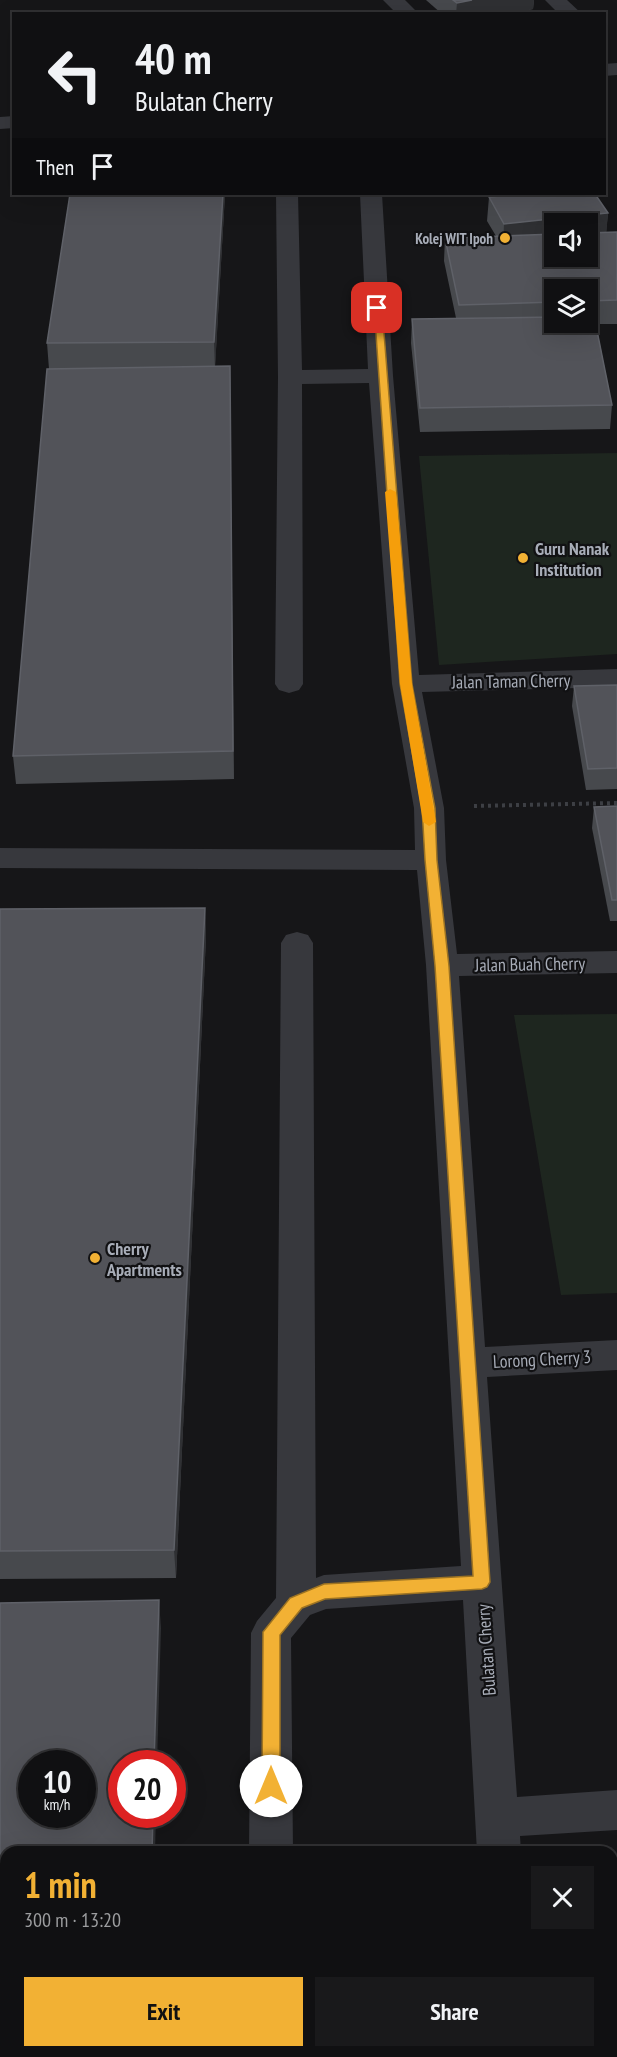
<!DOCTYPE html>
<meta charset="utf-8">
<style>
:root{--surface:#101012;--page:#19191b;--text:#f1f3f6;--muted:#9c9d9f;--line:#303032;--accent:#f2b134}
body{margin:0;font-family:"PT Sans Narrow",sans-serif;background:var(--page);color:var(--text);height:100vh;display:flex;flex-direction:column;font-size:22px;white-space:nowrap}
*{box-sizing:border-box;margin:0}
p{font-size:20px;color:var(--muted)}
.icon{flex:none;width:33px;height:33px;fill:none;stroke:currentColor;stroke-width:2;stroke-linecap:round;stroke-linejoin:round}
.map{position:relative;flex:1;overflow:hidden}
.panel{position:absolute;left:0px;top:1846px;width:618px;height:212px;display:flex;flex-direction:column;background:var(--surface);border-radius:18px 18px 0 0;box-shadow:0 6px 24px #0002,0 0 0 2px var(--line)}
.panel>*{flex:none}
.guide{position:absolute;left:12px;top:12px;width:594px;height:183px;border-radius:0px;box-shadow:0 6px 24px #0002,0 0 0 2px var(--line);background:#101012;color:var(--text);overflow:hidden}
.controls{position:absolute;left:544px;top:213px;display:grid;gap:12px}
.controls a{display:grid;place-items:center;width:54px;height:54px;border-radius:0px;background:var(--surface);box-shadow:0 6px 24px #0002,0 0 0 2px var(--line);font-size:30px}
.speed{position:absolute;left:18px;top:1750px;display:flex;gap:12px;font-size:30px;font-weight:700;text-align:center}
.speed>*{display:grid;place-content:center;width:78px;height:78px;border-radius:50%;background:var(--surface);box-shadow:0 6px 24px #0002,0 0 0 2px var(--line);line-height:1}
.speed small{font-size:15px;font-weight:400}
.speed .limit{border:9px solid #d22;background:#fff;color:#111}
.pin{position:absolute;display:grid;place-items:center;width:51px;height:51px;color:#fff;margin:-26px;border-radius:12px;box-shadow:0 3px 9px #0006}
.me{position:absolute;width:66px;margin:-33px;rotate:0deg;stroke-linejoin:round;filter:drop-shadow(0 0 4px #0008)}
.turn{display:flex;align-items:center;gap:21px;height:126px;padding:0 24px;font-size:27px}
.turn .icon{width:78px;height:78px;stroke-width:2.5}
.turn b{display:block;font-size:42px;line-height:51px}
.then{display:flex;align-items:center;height:57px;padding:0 24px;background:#0003;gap:12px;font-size:22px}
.round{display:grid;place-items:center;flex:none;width:63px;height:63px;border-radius:0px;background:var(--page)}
.summary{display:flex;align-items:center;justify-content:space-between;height:102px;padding:0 24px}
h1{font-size:36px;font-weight:700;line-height:45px;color:var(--accent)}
.primary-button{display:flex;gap:12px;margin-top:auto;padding:12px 24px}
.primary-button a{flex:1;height:69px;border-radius:0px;background:var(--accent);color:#111;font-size:24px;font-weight:700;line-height:69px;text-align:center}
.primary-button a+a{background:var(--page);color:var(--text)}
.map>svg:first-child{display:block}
.green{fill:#1e261f}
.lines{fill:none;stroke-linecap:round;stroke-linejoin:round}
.path{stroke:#3d3f44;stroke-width:4;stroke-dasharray:3 4;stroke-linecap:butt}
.minor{fill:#37383d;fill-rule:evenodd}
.wall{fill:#47494d;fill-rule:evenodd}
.shaded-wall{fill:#2f3033}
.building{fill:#525359;stroke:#5f6168;stroke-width:1.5;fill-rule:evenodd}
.route{fill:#f2b134;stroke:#9d7322;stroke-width:1.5}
.slow{fill:#f59e0b}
.poi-dot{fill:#f2b134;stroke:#111113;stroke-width:2}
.labels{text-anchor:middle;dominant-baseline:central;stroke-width:4.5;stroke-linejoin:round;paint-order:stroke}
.far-poi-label{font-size:15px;font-weight:bold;fill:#a8adb8;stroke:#111113;text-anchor:end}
.poi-label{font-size:18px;font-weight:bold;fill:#a8adb8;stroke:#111113;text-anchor:start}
.street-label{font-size:18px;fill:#a8adb8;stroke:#111113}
</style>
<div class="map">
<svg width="617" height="2057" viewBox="0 0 617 2057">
<rect width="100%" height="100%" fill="#161618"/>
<g class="green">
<polygon points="617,453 617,654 439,665 419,456"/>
<polygon points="617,1014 617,1293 561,1295 514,1015"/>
<polygon points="612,1908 617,1908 617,2029 612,2003"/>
</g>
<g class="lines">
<polyline class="path" points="474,806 617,803"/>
<g class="minor">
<polygon points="383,0 405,0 419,14 397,14"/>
<polygon points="545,0 567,0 582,14 559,14"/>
<polygon points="617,63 617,75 604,76 604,64"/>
<polygon points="14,116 14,128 0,129 0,117"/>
<polygon points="276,194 298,194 302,370 368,369 360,194 382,194 393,376 419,675 617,669 617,687 422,692 444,808 446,860 457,954 617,951 617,973 459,976 485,1347 617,1340 617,1370 487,1377 517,1797 617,1790 617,1830 520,1836 521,1852 477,1852 463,1600 326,1609 310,1615 291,1638 293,1852 249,1852 251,1633 257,1621 276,1598 281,943 286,935 297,932 308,935 313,943 316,1578 324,1575 461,1566 426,965 417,870 0,868 0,848 415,850 414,808 392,684 369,383 302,384 303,684 299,690 289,693 279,690 275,684 278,377"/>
<rect x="247" y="2052" width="46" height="5"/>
<polygon points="486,2052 532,2052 533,2057 487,2057"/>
</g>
</g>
<g class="wall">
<polygon points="426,0 534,0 533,9 511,14 442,14"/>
<polygon points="70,194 225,194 215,366 230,392 234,779 16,784 13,756 49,369 47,343"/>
<path d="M493,194H595L608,213L606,233L617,232V324H596L612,405L610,429L420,432L411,343L412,319L456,318L444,261L445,238L496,236L487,221L489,197H495ZM555,290H588V322H555Z"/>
<polygon points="617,685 617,789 586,790 572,706 574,686"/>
<polygon points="617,806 617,921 610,921 592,828 594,807"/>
<polygon points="205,908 206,937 176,1578 0,1579 0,909"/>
</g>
<g class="shaded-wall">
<polygon points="472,0 534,0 533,9 511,14 456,14 457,3"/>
<polygon points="223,194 225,194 215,369 214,342"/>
<polygon points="499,194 526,194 499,204"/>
<polygon points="608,213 606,236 588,238 588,224 555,224 555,242 503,248 504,224"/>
<polygon points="205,908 206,937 176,1578 174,1550"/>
<polygon points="159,1600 161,1628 157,1764 154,1764"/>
<polygon points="153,1815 156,1815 155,1852 152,1852"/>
<rect x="146" y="2052" width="3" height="5"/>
</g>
<g class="building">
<polygon points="453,0 472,0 457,3"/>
<polygon points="70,194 223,194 214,342 47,343"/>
<polygon points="525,194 595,194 608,213 504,224 489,197"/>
<polygon points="617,232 617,300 588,301 588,290 555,290 555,302 459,305 445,238 555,234 555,256 588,256 588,233"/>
<polygon points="588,316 594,316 612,405 420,408 412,319 555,317 555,322 588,322"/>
<polygon points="230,366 233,751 13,756 47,369"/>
<polygon points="617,685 617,768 588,769 574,686"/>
<polygon points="617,806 617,900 612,900 594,807"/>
<polygon points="205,908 174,1550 0,1551 0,909"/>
<path d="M159,1600L154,1764H122V1815H153L152,1852H6V2052H146V2057H0V1603ZM32,1764H82V1815H32Z"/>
</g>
<polygon class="route" points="374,305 382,308 412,684 435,808 437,860 449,966 490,1582 487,1587 482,1589 325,1599 302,1608 280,1635 280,1786 277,1792 271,1795 265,1792 262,1786 263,1632 290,1598 324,1584 473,1576 435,966 425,860 422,808 400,684"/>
<polygon class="slow" points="390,489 396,492 412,684 436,822 429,826 423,822 400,684 385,492"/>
<g class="poi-dot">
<circle cx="505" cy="238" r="6"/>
<circle cx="523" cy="558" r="6"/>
<circle cx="95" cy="1258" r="6"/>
</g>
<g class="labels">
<g class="far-poi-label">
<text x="493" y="238">Kolej WIT Ipoh</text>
</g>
<g class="poi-label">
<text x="535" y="548">Guru Nanak<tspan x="535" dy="21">Institution</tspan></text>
<text x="107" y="1248">Cherry<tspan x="107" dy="21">Apartments</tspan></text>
</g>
<g class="street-label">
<text transform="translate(511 681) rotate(-1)">Jalan Taman Cherry</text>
<text transform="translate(530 964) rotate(-1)">Jalan Buah Cherry</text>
<text transform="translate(542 1359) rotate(-3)">Lorong Cherry 3</text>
<text transform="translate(486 1650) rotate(-94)">Bulatan Cherry</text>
</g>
</g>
</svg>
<div class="controls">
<a><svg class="icon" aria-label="sound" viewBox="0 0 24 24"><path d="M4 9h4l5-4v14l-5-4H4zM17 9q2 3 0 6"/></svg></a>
<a><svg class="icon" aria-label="layers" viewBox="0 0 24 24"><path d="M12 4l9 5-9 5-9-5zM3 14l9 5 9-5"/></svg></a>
</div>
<div class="speed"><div>10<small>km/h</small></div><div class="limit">20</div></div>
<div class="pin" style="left:377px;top:308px;background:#d93025"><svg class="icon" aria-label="arrive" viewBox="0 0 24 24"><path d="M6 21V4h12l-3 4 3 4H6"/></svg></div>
<svg class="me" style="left:271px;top:1786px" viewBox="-20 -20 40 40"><circle r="19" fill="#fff"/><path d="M0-13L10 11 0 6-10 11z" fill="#f2b134"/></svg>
<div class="guide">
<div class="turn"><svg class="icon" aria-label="left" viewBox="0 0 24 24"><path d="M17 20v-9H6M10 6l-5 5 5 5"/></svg><div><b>40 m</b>Bulatan Cherry</div></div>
<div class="then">Then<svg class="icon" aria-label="arrive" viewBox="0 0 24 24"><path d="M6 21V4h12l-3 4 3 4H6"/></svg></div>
</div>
<section class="panel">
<div class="summary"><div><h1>1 min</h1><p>300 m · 13:20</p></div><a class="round"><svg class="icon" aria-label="close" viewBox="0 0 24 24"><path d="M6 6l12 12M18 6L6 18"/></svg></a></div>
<div class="primary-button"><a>Exit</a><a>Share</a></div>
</section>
</div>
